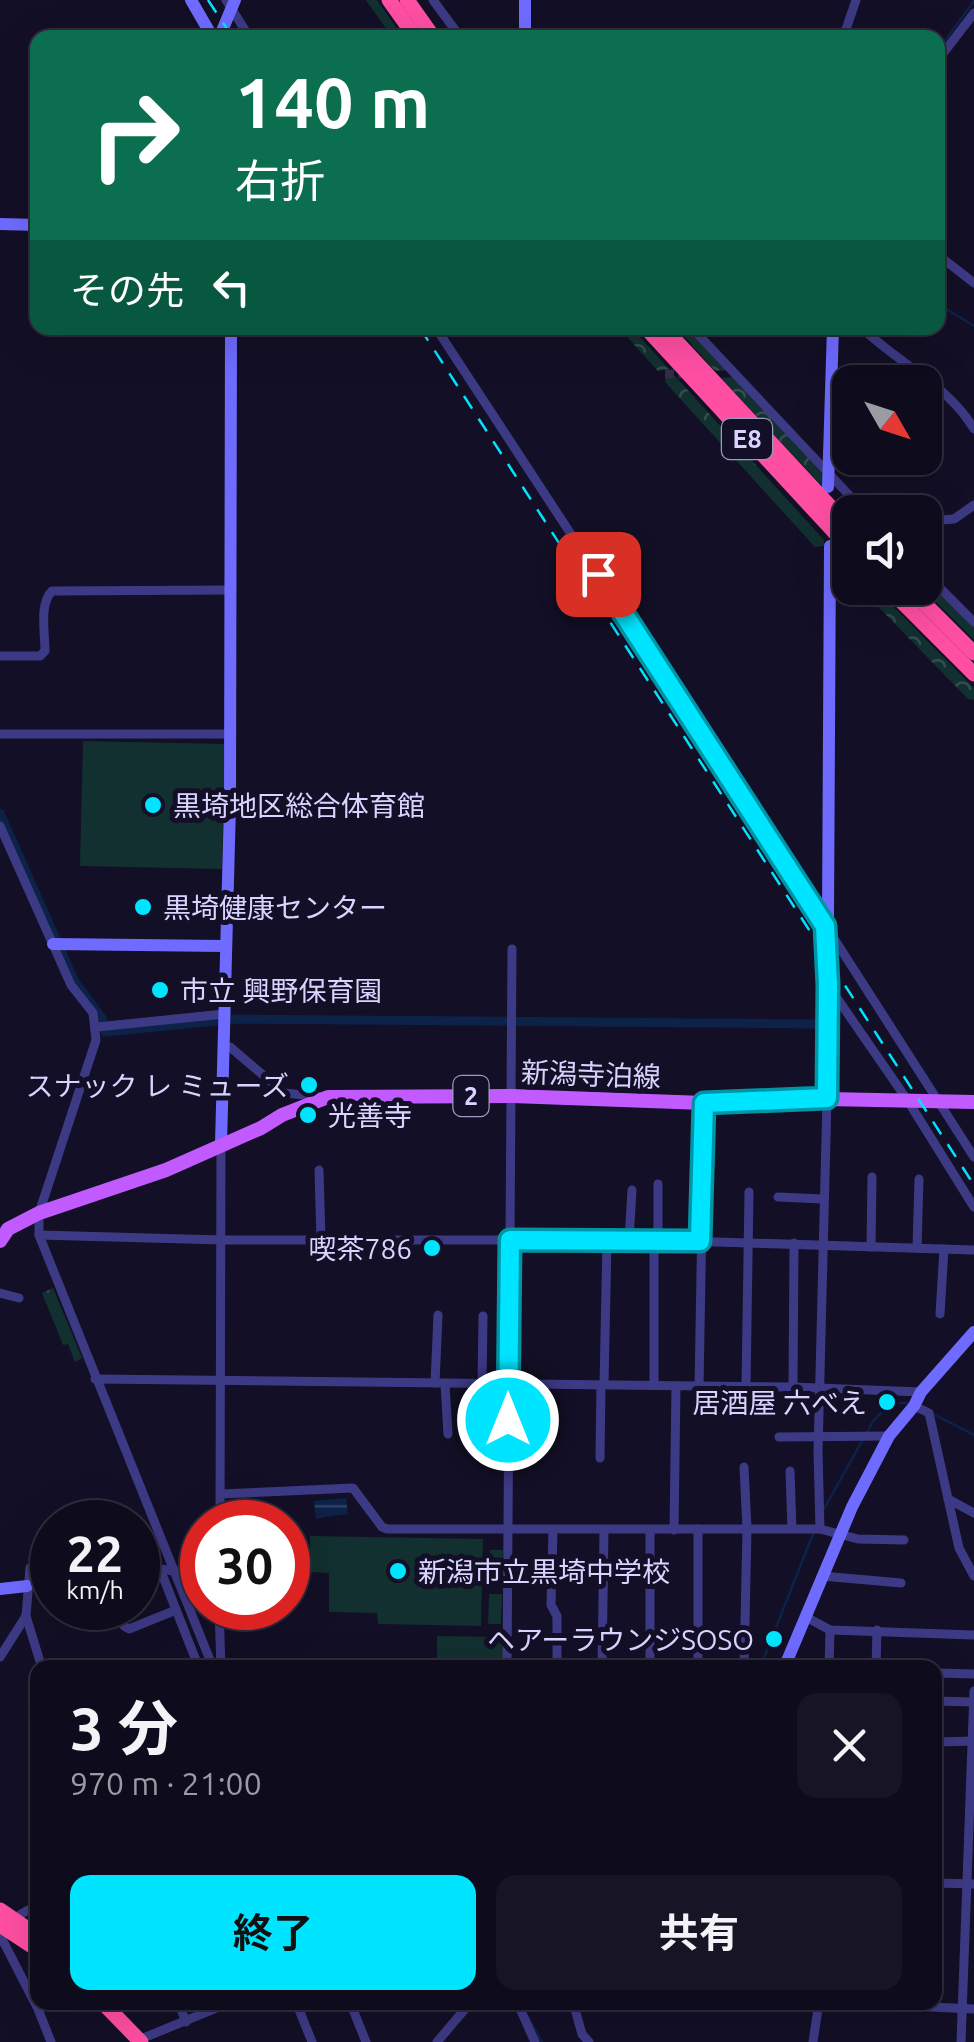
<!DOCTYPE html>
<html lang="ja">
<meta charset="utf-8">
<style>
:root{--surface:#0e0b1c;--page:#171425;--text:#f1f3f6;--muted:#9b9ba3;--line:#2e2b3b;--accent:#00e5ff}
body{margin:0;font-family:Ubuntu,"Noto Sans JP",sans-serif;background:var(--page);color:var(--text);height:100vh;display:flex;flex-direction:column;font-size:38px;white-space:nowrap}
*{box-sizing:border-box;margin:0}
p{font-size:32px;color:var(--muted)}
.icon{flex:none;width:55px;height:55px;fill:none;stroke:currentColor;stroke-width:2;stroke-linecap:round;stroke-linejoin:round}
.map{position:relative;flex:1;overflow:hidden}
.side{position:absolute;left:30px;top:1660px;width:912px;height:350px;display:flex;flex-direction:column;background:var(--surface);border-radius:20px;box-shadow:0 10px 40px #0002,0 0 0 2px var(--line)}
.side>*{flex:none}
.hud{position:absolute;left:30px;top:30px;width:915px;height:305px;border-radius:20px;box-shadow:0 10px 40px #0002,0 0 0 2px var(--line);background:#0b6e4f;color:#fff;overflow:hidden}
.needle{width:65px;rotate:129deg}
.tools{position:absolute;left:832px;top:365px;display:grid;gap:20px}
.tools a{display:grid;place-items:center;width:110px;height:110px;border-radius:20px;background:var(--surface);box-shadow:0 10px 40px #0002,0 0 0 2px var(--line);font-size:50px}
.speed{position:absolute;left:30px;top:1500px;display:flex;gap:20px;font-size:50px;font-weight:700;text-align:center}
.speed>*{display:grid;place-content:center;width:130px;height:130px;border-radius:50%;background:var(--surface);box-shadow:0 10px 40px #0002,0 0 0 2px var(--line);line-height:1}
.speed small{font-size:25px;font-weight:400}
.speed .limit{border:15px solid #d22;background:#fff;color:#111}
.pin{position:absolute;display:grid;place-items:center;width:85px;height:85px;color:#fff;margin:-42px;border-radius:20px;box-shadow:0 5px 15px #0006}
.me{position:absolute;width:110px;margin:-55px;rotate:0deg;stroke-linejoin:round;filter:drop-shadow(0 0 8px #0008)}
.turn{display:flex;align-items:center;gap:35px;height:210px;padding:0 40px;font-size:45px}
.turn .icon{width:130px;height:130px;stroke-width:2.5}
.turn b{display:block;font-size:70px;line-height:85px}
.then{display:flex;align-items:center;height:95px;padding:0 40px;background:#0003;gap:20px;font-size:38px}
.round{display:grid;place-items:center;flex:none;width:105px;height:105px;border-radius:20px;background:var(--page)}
.summary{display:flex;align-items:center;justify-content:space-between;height:170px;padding:0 40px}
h1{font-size:60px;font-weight:700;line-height:75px}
.button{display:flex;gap:20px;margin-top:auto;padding:20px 40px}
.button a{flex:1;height:115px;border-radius:20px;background:var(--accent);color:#111;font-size:40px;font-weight:700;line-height:115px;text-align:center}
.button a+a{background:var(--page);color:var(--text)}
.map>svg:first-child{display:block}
.grass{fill:url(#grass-tufts)}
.forest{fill:url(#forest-crowns)}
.pitch{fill:#12302f}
.water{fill:url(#water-rules)}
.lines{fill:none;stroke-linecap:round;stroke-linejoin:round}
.stream{stroke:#0c2248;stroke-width:2.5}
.canal{stroke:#0c2248;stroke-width:9}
.street-tunnel{stroke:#312d47;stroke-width:9;stroke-dasharray:9 4.5;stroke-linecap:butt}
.street{stroke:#3d3a85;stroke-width:9}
.secondary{stroke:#6f6bff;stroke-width:12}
.primary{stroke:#c25bff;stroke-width:14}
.highway{stroke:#ff4fa3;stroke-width:15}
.rail{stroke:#00e5ff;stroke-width:2.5;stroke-dasharray:15 12;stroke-linecap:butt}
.route-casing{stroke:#0095a6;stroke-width:25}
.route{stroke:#00e5ff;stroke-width:18}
.poi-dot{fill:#00e5ff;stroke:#130f26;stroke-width:4}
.labels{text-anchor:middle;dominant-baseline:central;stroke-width:10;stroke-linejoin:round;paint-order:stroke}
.shield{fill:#130f26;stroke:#9e99be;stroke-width:2.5}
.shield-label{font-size:25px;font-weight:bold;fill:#d9d4ff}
.poi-label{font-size:28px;fill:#d9d4ff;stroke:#130f26;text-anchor:start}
.street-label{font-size:28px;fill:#d9d4ff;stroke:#130f26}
</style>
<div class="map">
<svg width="974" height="2042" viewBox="0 0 974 2042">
<defs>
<pattern id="grass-tufts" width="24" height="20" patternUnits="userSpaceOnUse" patternTransform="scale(2.5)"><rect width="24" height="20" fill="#12302f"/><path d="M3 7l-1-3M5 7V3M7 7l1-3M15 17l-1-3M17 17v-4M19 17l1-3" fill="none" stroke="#344d4e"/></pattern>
<pattern id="forest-crowns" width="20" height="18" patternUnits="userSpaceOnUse" patternTransform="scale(2.5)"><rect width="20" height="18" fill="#12302f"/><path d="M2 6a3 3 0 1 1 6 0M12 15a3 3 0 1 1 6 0" fill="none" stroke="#344d4e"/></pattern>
<pattern id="water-rules" width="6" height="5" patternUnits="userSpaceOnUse" patternTransform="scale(2.5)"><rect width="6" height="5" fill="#0c2248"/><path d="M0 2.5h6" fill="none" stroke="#2f4163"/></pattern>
</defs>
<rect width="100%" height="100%" fill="#130f26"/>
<polygon class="grass" points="53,1288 82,1358 75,1362 68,1344 63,1345 42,1293"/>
<g class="forest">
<polygon points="366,0 377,0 403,37 392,37"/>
<polygon points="619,328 632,328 669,369 658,371"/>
<polygon points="677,328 689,328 729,370 715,371"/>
<polygon points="666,376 675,376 824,540 824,546 815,547 665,382"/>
<polygon points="733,377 824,475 825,489 721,378"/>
<polygon points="925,577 974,625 974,640 922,588 925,588"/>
<polygon points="860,588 875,588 974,688 974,700 968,699"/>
</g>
<g class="pitch">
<polygon points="83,741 225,744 222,869 80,866"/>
<polygon points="310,1536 483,1539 481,1626 378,1624 377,1613 329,1612 329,1573 310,1572"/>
<polygon points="490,1550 503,1550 502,1580 490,1580"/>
<polygon points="489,1594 502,1594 501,1624 488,1624"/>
<polygon points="437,1636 504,1637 503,1661 437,1660"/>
</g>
<polygon class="water" points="346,1498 348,1514 316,1518 314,1501"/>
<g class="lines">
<g class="stream">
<polyline points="938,50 974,1"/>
<polyline points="938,304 974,326"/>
<polyline points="933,1414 974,1435"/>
<polyline points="866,1435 873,1421 892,1403 908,1403"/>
<polyline points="824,1509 862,1441"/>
<polyline points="760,1668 813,1534"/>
<polyline points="528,2017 542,2042"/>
</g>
<polyline class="canal" points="0,813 75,982 102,1018 105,1032 237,1019 814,1024"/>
<polyline class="street-tunnel" points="665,374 687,374"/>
<g class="street">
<polyline points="226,0 250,38"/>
<polyline points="433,0 461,38"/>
<polyline points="843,38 856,0"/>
<polyline points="938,60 974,13"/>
<polyline points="938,255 974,283"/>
<polyline points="436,328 749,806 974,1157"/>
<polyline points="692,328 865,512"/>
<path d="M862,328C898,363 948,385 974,429"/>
<polyline points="925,521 954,519 974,505"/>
<polyline points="925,573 974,622"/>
<path d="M0,656H40L45,651C45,632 39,604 52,591L229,590"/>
<polyline points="0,734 228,734"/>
<polyline points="0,826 71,985 93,1013 96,1040 39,1213 39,1235 212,1665 220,1668"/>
<polyline points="828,985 908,1101 974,1207"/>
<polyline points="97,1027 224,1014"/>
<polyline points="223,1046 230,1047 284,1093 324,1097"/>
<polyline points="319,1170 321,1240"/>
<polyline points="778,1197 823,1199"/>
<polyline points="39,1235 222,1240 654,1240 974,1250"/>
<polyline points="629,1240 632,1190"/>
<polyline points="658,1241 658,1184"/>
<polyline points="871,1247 872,1177"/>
<polyline points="917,1248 919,1179"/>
<polyline points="0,1293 19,1298"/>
<polyline points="940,1314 944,1249"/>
<polyline points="95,1379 793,1387 921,1392"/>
<polyline points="435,1383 438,1315"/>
<polyline points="445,1384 448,1434"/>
<polyline points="482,1384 483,1316"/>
<polyline points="604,1385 607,1240"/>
<polyline points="654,1385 654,1240"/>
<polyline points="746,1386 749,1192"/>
<polyline points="699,1387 704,1103"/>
<polyline points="793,1387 794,1243"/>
<polyline points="914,1406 929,1413 959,1548 974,1576"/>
<polyline points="779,1437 889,1436"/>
<polyline points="600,1458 601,1385"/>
<polyline points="790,1471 792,1529"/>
<polyline points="221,1494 353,1488 382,1527 387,1529 820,1529 858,1539 904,1540"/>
<polyline points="948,1499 974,1513"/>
<polyline points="220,1522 221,1145"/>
<polyline points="820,1529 818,1452 827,1099"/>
<polyline points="674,1530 676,1386"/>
<polyline points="553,1531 551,1605 557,1616 557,1668"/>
<polyline points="650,1531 650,1668"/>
<polyline points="138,1565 202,1576"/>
<polyline points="160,1569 199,1668"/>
<polyline points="822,1576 901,1583"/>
<polyline points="116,1608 124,1626 129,1629 176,1610"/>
<polyline points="219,1608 221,1668"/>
<polyline points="806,1617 830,1630 974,1635"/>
<polyline points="0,1657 26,1616"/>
<polyline points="42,1668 26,1616 30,1568 52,1563"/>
<polyline points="507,1668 512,949"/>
<polyline points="602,1668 604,1530"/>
<polyline points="698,1668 698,1529"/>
<polyline points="744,1668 747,1529 744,1467"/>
<polyline points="829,1668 830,1630"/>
<polyline points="876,1668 877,1630"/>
<polyline points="935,1673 974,1674"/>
<polyline points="935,1701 973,1702"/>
<polyline points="935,1742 974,1741"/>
<polyline points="935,1883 974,1884"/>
<path d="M38,1906C23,1911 6,1922 1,1937L38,2009L51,2042"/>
<polyline points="178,2002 186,2022"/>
<polyline points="296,2002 312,2042"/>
<polyline points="350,2002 366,2042"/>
<polyline points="517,2002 535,2042"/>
<polyline points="573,2002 582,2034 589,2042"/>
<polyline points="821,2002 974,2009"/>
<polyline points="136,2041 231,2002"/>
<polyline points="437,2042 471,2002"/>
<polyline points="813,2042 819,2002"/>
<polyline points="961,2042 974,1691"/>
</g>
<g class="secondary">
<polyline points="191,0 213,38"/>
<polyline points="219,38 235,0"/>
<polyline points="525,38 525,0"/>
<polyline points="0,224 38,225"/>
<polyline points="828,487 833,328"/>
<polyline points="53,944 224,946"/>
<polyline points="827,1099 828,985 825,926 828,917 830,546"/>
<polyline points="221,1144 230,805 231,328"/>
<polyline points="0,1589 27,1586"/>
<polyline points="784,1668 852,1507 889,1436 914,1406 921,1392 974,1332"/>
</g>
<polyline class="primary" points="0,1241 8,1229 39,1213 166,1170 261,1128 282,1115 328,1097 512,1096 704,1103 827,1099 974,1102"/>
<g class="highway">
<polyline points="389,0 416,38"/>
<polyline points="407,0 434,38"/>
<polyline points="646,328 850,549"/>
<polyline points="664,328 850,528"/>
<polyline points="888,588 974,674"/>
<polyline points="909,588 974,653"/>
<polyline points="0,1910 38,1936"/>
<polyline points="0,1925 38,1950"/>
<polyline points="102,2002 141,2042"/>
</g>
<g class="rail">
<polyline points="208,0 233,38"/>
<polyline points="420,328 974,1185"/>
</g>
</g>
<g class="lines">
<defs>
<polyline id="route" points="508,1420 510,1240 700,1241 704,1103 827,1098 828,985 825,926 598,574"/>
</defs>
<use href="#route" class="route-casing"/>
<use href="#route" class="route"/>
</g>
<g class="poi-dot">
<circle cx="153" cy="805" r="10"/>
<circle cx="143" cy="907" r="10"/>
<circle cx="160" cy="990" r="10"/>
<circle cx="309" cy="1085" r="10"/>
<circle cx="308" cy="1115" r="10"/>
<circle cx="432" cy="1248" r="10"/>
<circle cx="887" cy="1402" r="10"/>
<circle cx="398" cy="1571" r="10"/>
<circle cx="774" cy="1639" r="10"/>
</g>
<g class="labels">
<g class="shield">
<rect x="722" y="419" width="50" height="40" rx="8"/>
<rect x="453.5" y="1076" width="35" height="40" rx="8"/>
</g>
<g class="shield-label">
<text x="747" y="439">E8</text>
<text x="471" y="1096">2</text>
</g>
<g class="poi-label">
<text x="173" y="805">黒埼地区総合体育館</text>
<text x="163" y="907">黒埼健康センター</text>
<text x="180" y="990">市立 興野保育園</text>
<text x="289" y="1085" text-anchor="end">スナック レ ミューズ</text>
<text x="328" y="1115">光善寺</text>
<text x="412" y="1248" text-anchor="end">喫茶786</text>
<text x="867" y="1402" text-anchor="end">居酒屋 六べえ</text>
<text x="418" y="1571">新潟市立黒埼中学校</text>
<text x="754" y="1639" text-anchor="end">ヘアーラウンジSOSO</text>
</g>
<g class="street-label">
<text transform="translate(591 1074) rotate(2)">新潟寺泊線</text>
</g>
</g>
</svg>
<div class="tools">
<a><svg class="needle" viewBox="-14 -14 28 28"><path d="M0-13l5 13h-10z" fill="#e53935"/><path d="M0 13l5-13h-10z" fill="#9b9ba3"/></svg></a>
<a><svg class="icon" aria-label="sound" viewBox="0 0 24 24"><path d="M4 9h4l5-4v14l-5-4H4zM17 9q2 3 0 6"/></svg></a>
</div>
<div class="speed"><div>22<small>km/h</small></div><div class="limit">30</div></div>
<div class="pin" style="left:598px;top:574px;background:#d93025"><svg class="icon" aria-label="arrive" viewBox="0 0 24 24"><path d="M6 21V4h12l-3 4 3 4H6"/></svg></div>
<svg class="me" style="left:508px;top:1420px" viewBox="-20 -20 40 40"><circle r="17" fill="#00e5ff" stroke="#fff" stroke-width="3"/><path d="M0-11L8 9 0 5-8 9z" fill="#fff"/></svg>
<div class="hud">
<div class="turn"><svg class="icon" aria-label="right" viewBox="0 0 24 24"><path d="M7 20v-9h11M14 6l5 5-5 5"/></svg><div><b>140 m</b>右折</div></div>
<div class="then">その先<svg class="icon" aria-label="left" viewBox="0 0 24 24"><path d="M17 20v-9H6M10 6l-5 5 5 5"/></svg></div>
</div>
<section class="side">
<div class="summary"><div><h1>3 分</h1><p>970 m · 21:00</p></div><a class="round"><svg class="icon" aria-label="close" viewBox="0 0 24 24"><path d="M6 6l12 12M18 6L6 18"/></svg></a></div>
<div class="button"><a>終了</a><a>共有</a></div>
</section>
</div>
